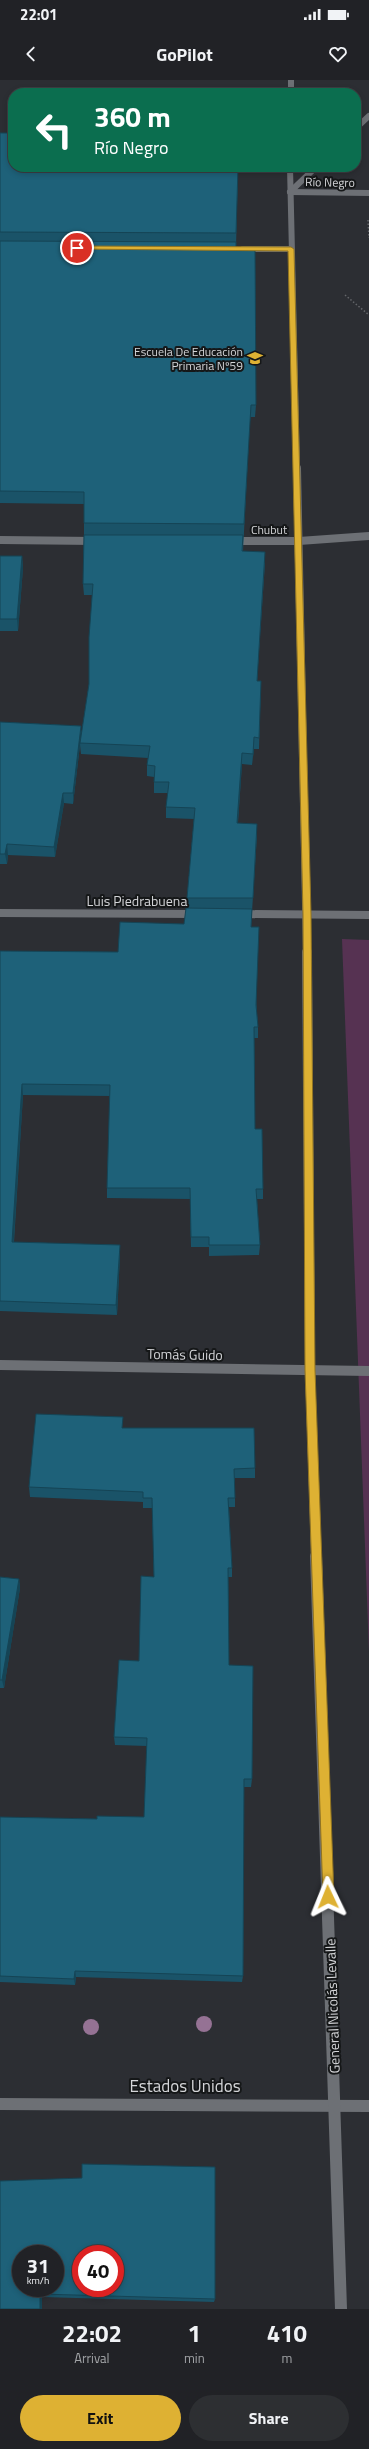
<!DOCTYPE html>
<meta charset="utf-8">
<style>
:root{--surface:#212226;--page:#2d2f32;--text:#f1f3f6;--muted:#a2a4a7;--line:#3e3f43;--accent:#deb133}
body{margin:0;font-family:"Titillium Web",sans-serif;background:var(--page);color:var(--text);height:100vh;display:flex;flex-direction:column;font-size:15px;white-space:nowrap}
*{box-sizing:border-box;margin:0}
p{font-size:13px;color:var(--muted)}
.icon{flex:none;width:22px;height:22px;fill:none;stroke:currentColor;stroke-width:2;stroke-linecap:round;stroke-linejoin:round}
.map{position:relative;height:2229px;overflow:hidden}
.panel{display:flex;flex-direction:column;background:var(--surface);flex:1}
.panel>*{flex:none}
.guide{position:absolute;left:8px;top:8px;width:353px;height:84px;border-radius:16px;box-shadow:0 2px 6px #0003,0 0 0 1px var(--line);background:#0b6e4f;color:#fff;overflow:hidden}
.speed{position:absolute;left:12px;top:2165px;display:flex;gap:8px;font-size:20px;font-weight:700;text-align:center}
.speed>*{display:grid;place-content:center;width:52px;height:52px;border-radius:50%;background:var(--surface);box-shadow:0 2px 6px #0003,0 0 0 1px var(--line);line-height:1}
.speed small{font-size:10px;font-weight:400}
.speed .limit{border:6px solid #d22;background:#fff;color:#111}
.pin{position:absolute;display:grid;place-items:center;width:34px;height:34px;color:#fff;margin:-17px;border:2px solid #fff;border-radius:50%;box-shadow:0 1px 4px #0007}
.me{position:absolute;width:44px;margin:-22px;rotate:358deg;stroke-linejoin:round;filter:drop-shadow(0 0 3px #0008)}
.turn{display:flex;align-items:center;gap:14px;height:84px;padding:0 20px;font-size:18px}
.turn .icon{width:52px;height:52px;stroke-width:2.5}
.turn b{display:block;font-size:28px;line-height:34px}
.eta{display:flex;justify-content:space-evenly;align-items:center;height:68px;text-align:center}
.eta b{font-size:24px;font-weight:700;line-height:28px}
.cta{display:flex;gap:8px;margin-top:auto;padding:8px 20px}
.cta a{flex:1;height:46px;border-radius:24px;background:var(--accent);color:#111;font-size:16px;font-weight:700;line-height:46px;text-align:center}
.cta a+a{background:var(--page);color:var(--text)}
.status{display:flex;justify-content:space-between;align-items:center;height:28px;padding:0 20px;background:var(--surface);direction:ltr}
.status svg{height:11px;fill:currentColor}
header{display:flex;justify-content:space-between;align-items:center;height:52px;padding:0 20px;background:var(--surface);font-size:18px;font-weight:700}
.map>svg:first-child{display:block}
.green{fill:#563252}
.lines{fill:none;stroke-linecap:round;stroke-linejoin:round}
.path{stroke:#64666a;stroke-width:1.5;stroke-dasharray:1.5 2;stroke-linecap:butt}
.street-far3{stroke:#6d7075;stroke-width:6}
.street-far2{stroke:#6d7075;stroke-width:8}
.street-far1{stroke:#6d7075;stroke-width:10}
.street{stroke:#6d7075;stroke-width:12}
.secondary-far3{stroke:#6d7075;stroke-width:6}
.secondary-far2{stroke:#6d7075;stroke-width:8}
.secondary-far1{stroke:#6d7075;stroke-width:10}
.secondary{stroke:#6d7075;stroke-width:12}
.tree{fill:#957294}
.wall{fill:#1a5368}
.shaded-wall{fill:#154455}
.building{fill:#1e6179;stroke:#154455;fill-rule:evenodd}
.route{fill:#deb133;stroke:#907321}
.labels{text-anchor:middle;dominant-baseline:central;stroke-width:4;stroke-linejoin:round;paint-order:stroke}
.far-street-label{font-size:12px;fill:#d4d5d8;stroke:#151718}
.far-poi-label{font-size:12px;fill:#d4d5d8;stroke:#151718;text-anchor:end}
.street-label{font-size:14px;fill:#d4d5d8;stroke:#151718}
.near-street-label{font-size:17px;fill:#d4d5d8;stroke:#151718}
</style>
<div class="status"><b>22:01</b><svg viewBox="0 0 49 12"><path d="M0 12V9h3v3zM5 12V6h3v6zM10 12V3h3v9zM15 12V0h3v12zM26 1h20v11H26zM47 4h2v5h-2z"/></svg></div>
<header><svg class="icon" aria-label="back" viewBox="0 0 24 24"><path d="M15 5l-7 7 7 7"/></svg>GoPilot<svg class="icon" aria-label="heart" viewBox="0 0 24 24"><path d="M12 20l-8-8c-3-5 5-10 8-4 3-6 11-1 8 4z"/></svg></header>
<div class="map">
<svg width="369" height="2229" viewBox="0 0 369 2229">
<rect width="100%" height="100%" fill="#2c2e33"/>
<polygon class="green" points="342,859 369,860 369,1572"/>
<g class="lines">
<g class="path">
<polyline points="368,140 369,158"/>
<polyline points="345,215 369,235"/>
</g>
<g class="street-far3">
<polyline points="290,112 369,113"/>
<polyline points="243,169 291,169"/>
</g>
<g class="street-far2">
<polyline points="0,460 96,461"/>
<polyline points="230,461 299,461 369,456"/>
<polyline points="0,833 198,834"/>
<polyline points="238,834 369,835"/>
</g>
<polyline class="street-far1" points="0,1285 369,1291"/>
<polyline class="street" points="0,2024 369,2026"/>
<g class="secondary-far3">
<polyline points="291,0 291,13"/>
<polyline points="356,48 369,36"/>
<polyline points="290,87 297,389"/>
<polyline points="290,112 316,87"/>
</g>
<polyline class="secondary-far2" points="297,388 307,873"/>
<polyline class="secondary-far1" points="307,872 310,1290 316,1477"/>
<polyline class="secondary" points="316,1476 341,2229"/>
</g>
<g class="tree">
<circle cx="204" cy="1944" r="8"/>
<circle cx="91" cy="1947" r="8"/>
</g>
<g class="wall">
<polygon points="0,53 32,90 166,89 238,87 236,168 256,325 255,337 250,337 243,471 265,483 257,601 261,601 259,669 254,669 252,685 242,684 238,743 257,755 251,847 258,947 258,958 254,958 255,1049 263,1109 263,1119 257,1119 260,1165 259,1175 209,1176 209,1167 191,1167 190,1119 107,1118 107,1108 110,1016 23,1015 14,1162 120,1165 120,1175 117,1235 0,1231 0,871 118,872 184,844 187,828 187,818 194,739 166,738 166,727 168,713 154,713 154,697 147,696 147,685 148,678 81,674 80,665 73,724 64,723 55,777 8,775 7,784 0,784 0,642 81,646 81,656 89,604 92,515 84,515 83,504 84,455 84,424 0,423"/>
<polygon points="0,476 22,476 23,488 18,551 0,551"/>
<polygon points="123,1348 255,1388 255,1398 235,1398 235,1427 229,1427 232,1488 232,1497 228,1497 229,1585 252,1699 251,1707 244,1707 243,1896 242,1902 76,1897 75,1905 0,1902 0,1737 97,1739 144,1737 147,1666 115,1665 114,1657 139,1581 154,1497 152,1428 143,1428 143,1422 30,1417 29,1407"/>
<polygon points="0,1497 19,1499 20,1508 4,1608 0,1608"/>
<polygon points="0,2101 215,2219 214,2222 42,2217 42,2229 0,2229"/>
</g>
<g class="shaded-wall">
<polygon points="22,476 23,488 18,551 17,539"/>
<polygon points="81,646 81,657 73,724 73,713"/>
<polygon points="254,657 254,669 252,685 253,674"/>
<polygon points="242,673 242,684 237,754 237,743"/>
<polygon points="63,713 64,723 55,777 54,767"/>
<polygon points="7,764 8,775 7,784 5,774"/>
<polygon points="22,1004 23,1015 13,1172 12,1162"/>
<polygon points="120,1165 120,1175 117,1235 116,1225"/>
<polygon points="19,1499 20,1508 4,1608 2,1600"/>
<polygon points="75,1891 76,1897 75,1905 74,1899"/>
<polygon points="40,2214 42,2217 42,2229 40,2229"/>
</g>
<g class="building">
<polygon points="0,53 13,53 13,87 31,87 31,90 166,89 170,87 238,87 236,153 0,152"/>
<polygon points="0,161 236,162 236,168 255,168 256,325 251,325 244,444 84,443 84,412 0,411"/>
<polygon points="84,455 243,455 242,471 265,472 257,601 261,601 259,658 254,657 253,674 242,673 237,743 257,744 253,818 187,818 195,728 166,727 169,702 154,702 155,686 147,685 150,666 80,663 89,604 89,557 93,504 83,504"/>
<polygon points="0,476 22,476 17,539 0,539"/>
<polygon points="0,642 81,646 73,713 63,713 54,767 7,764 5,774 0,774"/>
<polygon points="186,828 252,829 251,847 259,847 256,925 258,947 254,947 255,1049 262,1049 263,1109 256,1109 260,1165 209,1165 209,1157 191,1157 190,1108 107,1108 110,1005 22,1004 12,1162 120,1165 116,1225 0,1221 0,871 118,872 120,842 184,844"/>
<polygon points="36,1334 123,1337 122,1348 254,1348 255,1388 234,1389 235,1418 228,1418 232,1488 228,1488 229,1585 253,1586 252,1699 244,1699 243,1896 75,1891 74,1899 0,1896 0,1737 97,1739 97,1736 144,1737 147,1658 114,1657 119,1580 139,1581 141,1496 154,1497 152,1418 143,1418 143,1412 29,1407"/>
<polygon points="0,1497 19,1499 2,1600 0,1600"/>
<path d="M82,2084L215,2087V2219L40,2214V2229H0V2101L82,2098ZM21,2174H55V2208H21ZM81,2174H115V2208H81Z"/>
</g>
<polygon class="route" points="77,166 291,167 294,169 311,834 315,1290 334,1817 328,1823 323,1817 305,1290 303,834 288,171 75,169"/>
<defs>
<symbol id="school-bare" viewBox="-9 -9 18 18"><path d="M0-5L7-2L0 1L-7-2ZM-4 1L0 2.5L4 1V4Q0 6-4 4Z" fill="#deb133" stroke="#151718" stroke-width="2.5" paint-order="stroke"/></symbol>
</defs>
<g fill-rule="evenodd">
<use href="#school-bare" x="244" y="267" width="22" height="22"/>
</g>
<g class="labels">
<g class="far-street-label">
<text transform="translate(330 102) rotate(1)">Río Negro</text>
<text x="269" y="449">Chubut</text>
</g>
<g class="far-poi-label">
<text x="243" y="271">Escuela De Educación<tspan x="243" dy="14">Primaria Nº59</tspan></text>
</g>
<g class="street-label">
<text x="137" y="820">Luis Piedrabuena</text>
<text transform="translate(185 1274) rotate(1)">Tomás Guido</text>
<text transform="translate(332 1926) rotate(-92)">General Nicolás Levalle</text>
</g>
<g class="near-street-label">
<text x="185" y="2006">Estados Unidos</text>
</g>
</g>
</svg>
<div class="speed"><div>31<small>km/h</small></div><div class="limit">40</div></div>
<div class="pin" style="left:77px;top:168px;background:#d93025"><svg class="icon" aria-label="arrive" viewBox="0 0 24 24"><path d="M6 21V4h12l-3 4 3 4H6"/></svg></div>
<svg class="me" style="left:328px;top:1817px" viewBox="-20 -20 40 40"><path d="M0-17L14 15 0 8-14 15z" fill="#deb133" stroke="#fff" stroke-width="4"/></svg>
<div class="guide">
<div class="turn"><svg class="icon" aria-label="left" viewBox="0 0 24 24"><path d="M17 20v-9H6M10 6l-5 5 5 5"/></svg><div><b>360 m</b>Río Negro</div></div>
</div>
</div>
<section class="panel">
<div class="eta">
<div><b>22:02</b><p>Arrival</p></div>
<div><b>1</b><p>min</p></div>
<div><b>410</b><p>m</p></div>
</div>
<div class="cta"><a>Exit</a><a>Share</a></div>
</section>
